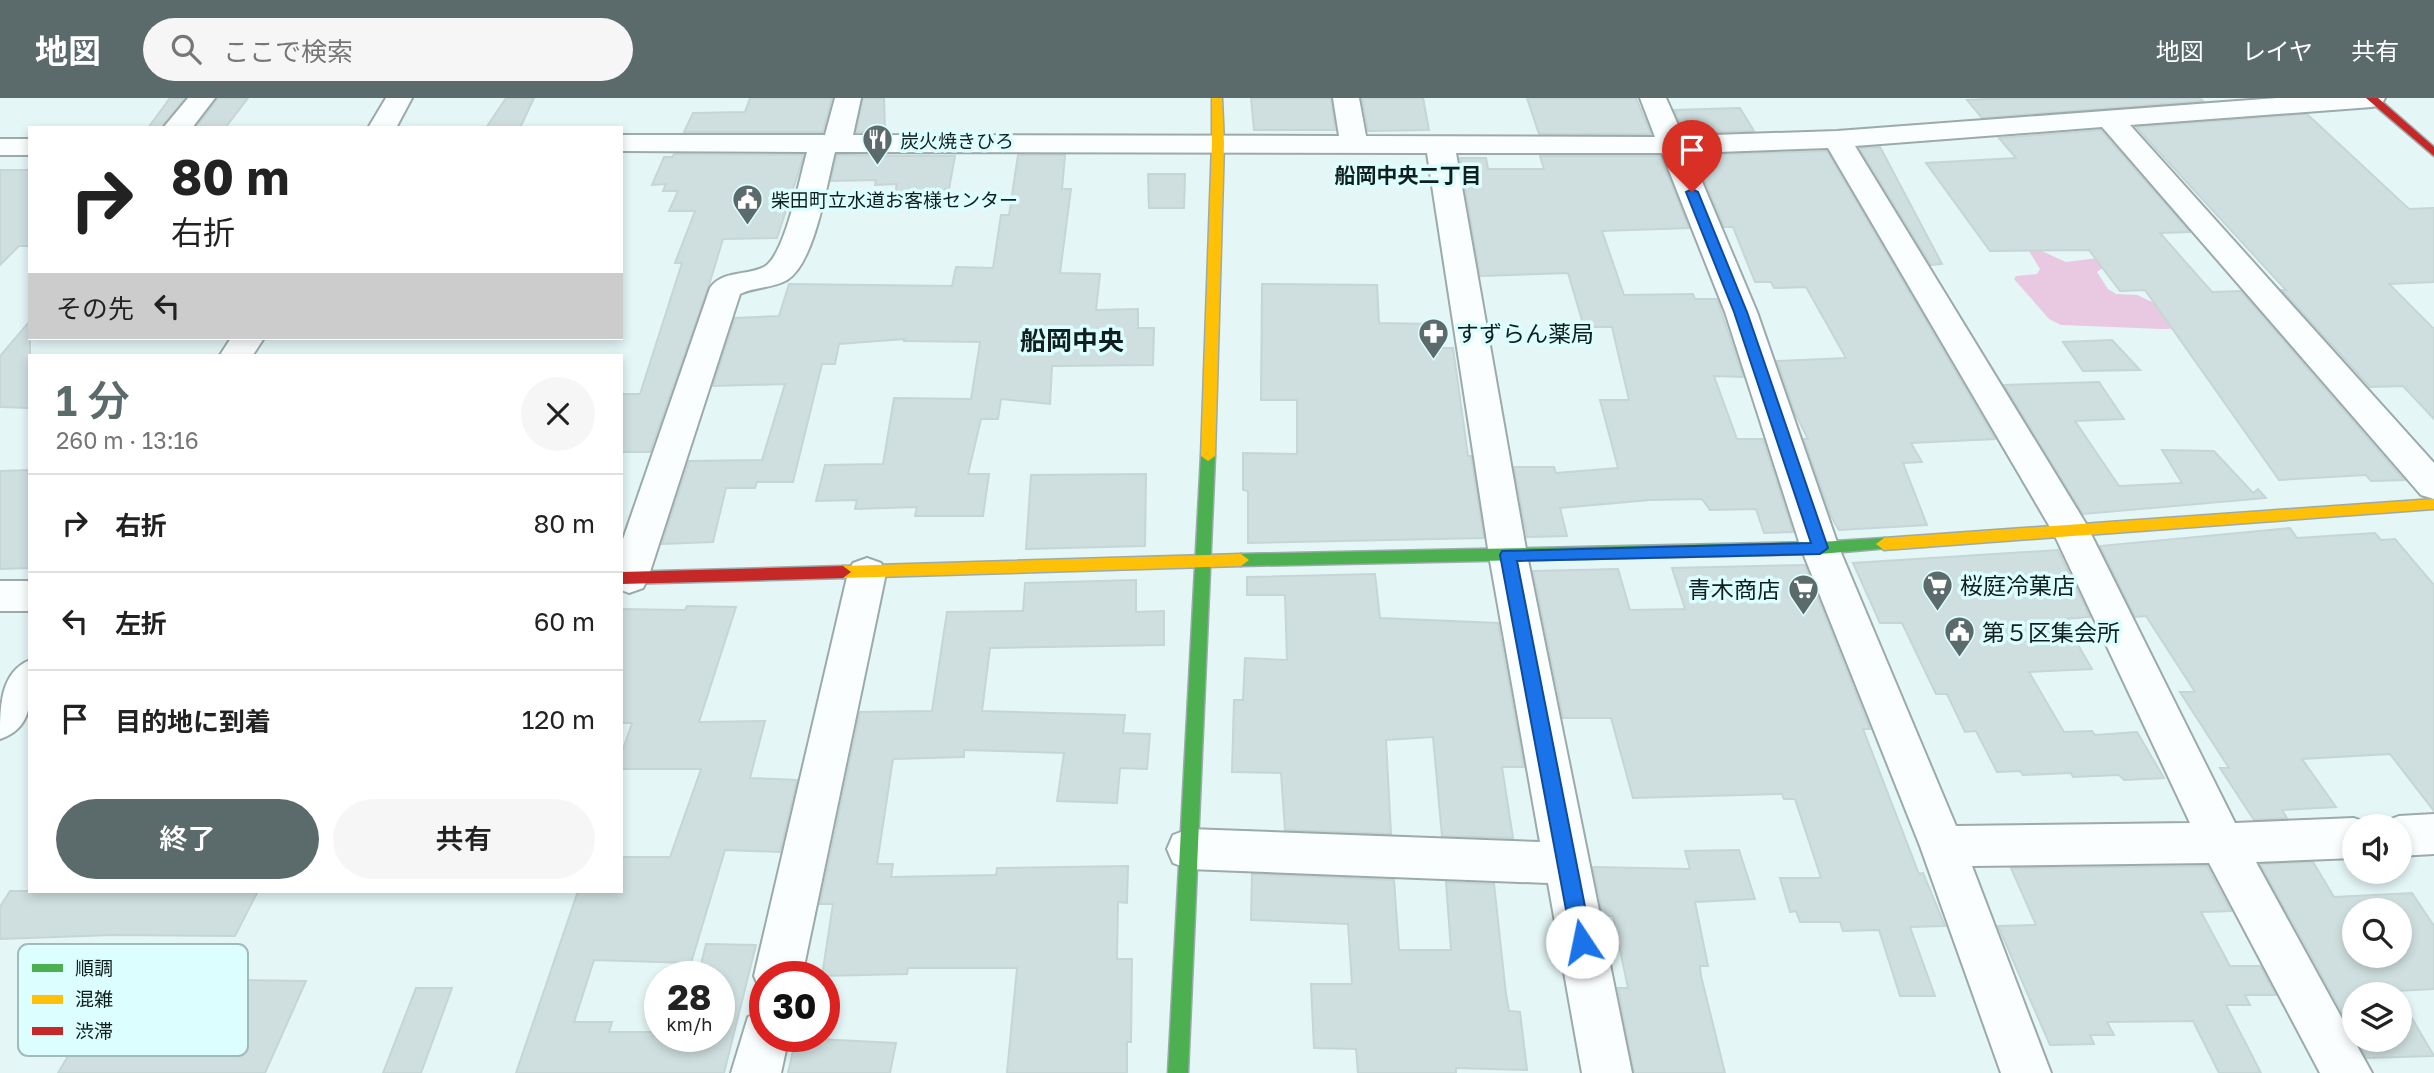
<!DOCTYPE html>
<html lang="ja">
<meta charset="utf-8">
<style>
:root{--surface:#fff;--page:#f6f6f6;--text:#222;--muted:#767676;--line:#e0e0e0;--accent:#5b6a6b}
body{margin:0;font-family:"Golos Text","Noto Sans JP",sans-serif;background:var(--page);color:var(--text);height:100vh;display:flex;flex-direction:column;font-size:26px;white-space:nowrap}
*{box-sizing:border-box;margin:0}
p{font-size:23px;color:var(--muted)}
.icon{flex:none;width:38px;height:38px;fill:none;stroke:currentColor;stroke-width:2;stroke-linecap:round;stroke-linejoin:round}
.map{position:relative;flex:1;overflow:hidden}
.panel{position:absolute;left:28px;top:256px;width:595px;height:539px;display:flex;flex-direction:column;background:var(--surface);border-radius:0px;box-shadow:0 4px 10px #0003}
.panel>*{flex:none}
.top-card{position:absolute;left:28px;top:28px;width:595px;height:214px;border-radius:0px;box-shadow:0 4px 10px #0003;background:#fff;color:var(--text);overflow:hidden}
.tools{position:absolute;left:2342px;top:716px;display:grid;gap:14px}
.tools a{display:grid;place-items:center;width:70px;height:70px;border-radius:50%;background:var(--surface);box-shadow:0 4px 10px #0003;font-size:35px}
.speed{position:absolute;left:644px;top:863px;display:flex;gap:14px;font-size:35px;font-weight:700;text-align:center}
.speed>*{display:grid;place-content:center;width:91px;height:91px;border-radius:50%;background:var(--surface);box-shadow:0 4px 10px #0003;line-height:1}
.speed small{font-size:18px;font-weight:400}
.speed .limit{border:10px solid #d22;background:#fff;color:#111}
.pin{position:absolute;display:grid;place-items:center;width:60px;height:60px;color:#fff;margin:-72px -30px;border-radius:50% 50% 50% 0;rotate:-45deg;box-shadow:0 0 7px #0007}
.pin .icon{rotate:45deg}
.me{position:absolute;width:77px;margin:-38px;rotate:349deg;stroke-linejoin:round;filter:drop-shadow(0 0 5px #0008)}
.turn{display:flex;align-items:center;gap:24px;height:147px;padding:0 28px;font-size:32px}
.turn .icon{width:91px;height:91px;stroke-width:2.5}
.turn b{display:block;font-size:49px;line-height:60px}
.then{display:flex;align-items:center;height:66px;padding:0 28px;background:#0003;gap:14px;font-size:26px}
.round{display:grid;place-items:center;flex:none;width:74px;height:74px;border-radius:37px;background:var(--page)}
.head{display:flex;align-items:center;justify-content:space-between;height:119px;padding:0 28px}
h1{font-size:42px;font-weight:600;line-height:52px;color:var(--accent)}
.button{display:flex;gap:14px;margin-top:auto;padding:14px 28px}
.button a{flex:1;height:80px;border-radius:42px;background:var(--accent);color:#fff;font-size:28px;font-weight:600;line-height:80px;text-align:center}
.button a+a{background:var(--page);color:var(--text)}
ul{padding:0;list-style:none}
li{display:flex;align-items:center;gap:21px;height:98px;padding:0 28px;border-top:2px solid var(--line)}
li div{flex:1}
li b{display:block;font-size:26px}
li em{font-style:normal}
header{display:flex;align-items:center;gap:42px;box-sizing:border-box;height:98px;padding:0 35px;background:var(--accent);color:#fff}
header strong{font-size:33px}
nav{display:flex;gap:38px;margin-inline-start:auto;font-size:24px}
.search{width:490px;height:63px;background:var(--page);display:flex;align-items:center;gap:18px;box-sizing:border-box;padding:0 24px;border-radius:38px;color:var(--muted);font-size:26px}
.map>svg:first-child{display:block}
.forest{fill:#e9c9e2}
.building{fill:#cfdfdf;stroke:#c6d5d5;stroke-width:2;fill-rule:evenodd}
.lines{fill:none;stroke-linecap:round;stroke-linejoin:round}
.street-casing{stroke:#9baaaa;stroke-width:4}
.fast-casing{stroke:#9baaaa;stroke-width:3}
.slow-casing{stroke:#9baaaa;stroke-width:3}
.jam-casing{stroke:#9baaaa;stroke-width:3}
.street{fill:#fbfefe;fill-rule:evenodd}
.fast{fill:#4caf50;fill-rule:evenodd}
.slow{fill:#ffc107;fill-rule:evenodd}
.jam{fill:#c62828;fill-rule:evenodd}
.route{fill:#1a73e8;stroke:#114b97;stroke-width:2}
.labels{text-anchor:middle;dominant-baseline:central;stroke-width:7;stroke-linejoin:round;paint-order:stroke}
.far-poi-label{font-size:19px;fill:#101f20;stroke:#ddfefe;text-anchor:start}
.far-neighbourhood-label{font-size:21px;font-weight:bold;fill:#101f20;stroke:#ddfefe}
.poi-label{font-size:23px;fill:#101f20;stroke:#ddfefe;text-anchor:start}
.quarter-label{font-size:26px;font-weight:bold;fill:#101f20;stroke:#ddfefe}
.key{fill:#ddfefe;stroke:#a0bbbb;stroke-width:2}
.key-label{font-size:19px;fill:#101f20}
</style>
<header>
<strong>地図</strong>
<div class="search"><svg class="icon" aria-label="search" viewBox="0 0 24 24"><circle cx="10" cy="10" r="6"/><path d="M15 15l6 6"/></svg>ここで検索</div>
<nav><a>地図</a><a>レイヤ</a><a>共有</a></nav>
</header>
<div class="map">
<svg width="2434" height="975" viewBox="0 0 2434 975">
<rect width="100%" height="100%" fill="#e5f6f6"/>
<polygon class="forest" points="2035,150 2066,164 2098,160 2124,171 2101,171 2097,174 2108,191 2116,196 2137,197 2208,230 2162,231 2061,227 2049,221 2014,181 2016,178 2037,176 2040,171 2029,153"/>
<g class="building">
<polygon points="170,0 185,0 161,30 148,30"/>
<polygon points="218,0 248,0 225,30 195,30"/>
<polygon points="506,0 534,0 520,30 486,30"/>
<polygon points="750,0 832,0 823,34 684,34 693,15 745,14"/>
<polygon points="863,0 884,0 885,34 856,34"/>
<polygon points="1251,0 1331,0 1335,32 1254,32"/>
<polygon points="1362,0 1423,0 1429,32 1368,33"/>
<polygon points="1527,0 1636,0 1651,36 1539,36"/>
<polygon points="2006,0 2200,0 2203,3 1982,20 1967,2"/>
<polygon points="1740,10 1754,33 1685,35 1674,12"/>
<polygon points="2307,16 2409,111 2434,110 2434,184 2389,186 2434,231 2434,321 2403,288 2370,289 2282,192 2286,192 2136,29"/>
<polygon points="2101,32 2190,134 2160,135 2212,194 2241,193 2404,382 2371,383 2366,377 2279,382 2145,192 2120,193 2089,152 1990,153 1926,65 2016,60 1999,40"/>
<polygon points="1880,49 1942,166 1931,167 1859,50"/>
<polygon points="1827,53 1995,341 1911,345 1922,364 1903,365 1927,427 1839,432 1831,418 1804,341 1808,341 1795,315 1777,263 1846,260 1806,189 1774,190 1771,184 1755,184 1733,129 1724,129 1694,57"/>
<polygon points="674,56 804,57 777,140 723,141 709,187 650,354 621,354 621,296 640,296 682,165 675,165 695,113 669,113 678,93 663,93 666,86 652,87 664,59 672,59"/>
<polygon points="837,57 886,58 955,58 949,91 945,91 943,102 893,102 897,86 875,87 876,82 831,83"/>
<polygon points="1018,57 1065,57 1062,91 1071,91 1060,175 1100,176 1096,212 1138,211 1138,230 1154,230 1153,267 1052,268 1050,306 1001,301 998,321 981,321 968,376 989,376 983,418 915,418 917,409 855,411 857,402 816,403 825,367 883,366 894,300 971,301 980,244 904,243 905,241 839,246 835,266 822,266 793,384 757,384 755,390 726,390 713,444 662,446 689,363 762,362 785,286 713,288 735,220 779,218 789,186 952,188 956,169 993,170 1001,117 1009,117"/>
<polygon points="1540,58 1660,58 1689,130 1602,133 1624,197 1693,196 1695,201 1717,201 1743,279 1714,278 1737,341 1763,341 1793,434 1764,435 1756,411 1710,412 1702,401 1650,402 1560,410 1567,438 1527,439 1514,369 1554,369 1556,375 1618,370 1600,302 1629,302 1612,229 1584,229 1568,175 1480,178 1460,60 1486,60 1488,71 1544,71"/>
<polygon points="0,72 30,72 30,148 19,148 0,167"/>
<polygon points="1148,76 1185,76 1184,110 1149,110"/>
<polygon points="1262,186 1377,187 1379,225 1431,226 1436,250 1453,250 1468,358 1471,358 1484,440 1248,445 1248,393 1243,392 1243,355 1297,356 1297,302 1261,302"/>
<polygon points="30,223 30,310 0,309 0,258"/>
<polygon points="2112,242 2140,272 2083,273 2063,244"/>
<polygon points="2099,284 2124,321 2075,323 2119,388 2182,385 2162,352 2214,353 2253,395 2258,391 2266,400 2083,416 2004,287"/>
<polygon points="30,372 30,470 0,471 0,373"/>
<polygon points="1146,376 1145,448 1026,451 1031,377"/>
<polygon points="2290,430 2297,440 2375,435 2381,442 2395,441 2434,487 2434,713 2390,656 2302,661 2336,709 2282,712 2287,720 2254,722 2220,670 2229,670 2180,594 2195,594 2146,518 2135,519 2100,448"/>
<polygon points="2058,452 2090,519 2063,521 2092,571 2029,574 2064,634 2092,633 2095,637 2137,634 2164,680 2124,682 2119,677 2073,679 2071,675 2023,677 2020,673 1997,674 1976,633 1965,634 1947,596 1936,596 1902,525 1880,525 1853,465"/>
<polygon points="1805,467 1870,631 1863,631 1919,776 1923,775 1945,828 1910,829 1935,898 1900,898 1879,832 1843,833 1840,824 1800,824 1796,813 1790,814 1780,780 1821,780 1795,701 1784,701 1782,696 1633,700 1611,620 1563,620 1533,473 1618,471 1630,512 1685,511 1672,470"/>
<polygon points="1375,476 1380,520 1498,525 1524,669 1502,669 1513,740 1442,738 1433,639 1386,642 1391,736 1285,732 1281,675 1232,674 1234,602 1243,602 1245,560 1287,562 1285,497 1247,497 1247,479"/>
<polygon points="1136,482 1136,514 1164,513 1164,547 990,550 982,613 1125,617 1123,635 1150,636 1147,671 1120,670 1117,705 1057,703 1064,655 964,652 964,659 893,661 877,766 893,766 891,779 996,777 997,770 1128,768 1127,805 1118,804 1117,861 1132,861 1131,944 1127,944 1127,975 1007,975 1017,870 908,870 907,876 822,878 833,806 820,806 860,614 932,613 947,514 1023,513 1025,485"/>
<polygon points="687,508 736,509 699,624 765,623 750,680 797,682 780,754 725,752 691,865 594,862 574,924 612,924 609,934 654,934 653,938 719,938 719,878 698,878 706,846 756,847 724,975 516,975 578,793 621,793 621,759 670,759 701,671 621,671 621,657 632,625 621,625 621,511 685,512"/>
<polygon points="1739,752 1755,801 1695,804 1708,868 1700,868 1701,878 1725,975 1634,975 1618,890 1628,890 1613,818 1603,818 1593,769 1690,771 1685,753"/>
<path d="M2313,764L2334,799L2412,795L2434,828V891L2396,893L2398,896H2354V936L2260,766ZM2354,812H2399V858H2354Z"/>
<polygon points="2207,768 2231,813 2201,814 2230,868 2260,868 2276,897 2245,897 2250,907 2226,907 2261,975 2219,975 2193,923 2107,924 2114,937 2090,937 2094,946 2050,947 1998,828 2036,827 2011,770"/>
<polygon points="1252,776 1394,782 1399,852 1451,852 1446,784 1494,786 1506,896 1509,913 1520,914 1527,972 1456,970 1456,975 1358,975 1356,951 1314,950 1311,886 1352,886 1348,826 1251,822"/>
<polygon points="10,793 258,793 235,838 113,837 0,841 0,809"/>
<polygon points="227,882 306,883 265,975 58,975 87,926 113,928 115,924 203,929"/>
<polygon points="416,890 452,890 421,975 383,975"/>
<polygon points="2399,898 2434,958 2367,960 2357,942 2399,942"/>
<polygon points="796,940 896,945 890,975 788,975"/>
</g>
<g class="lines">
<defs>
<g id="street">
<polygon points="188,0 215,0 192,30 163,30"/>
<polygon points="386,0 412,0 396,30 368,30"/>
<path d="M835,0H861L853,37L1339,38L1333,0H1359L1366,38L1655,39L1640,0H1666L1683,38L1837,33L2277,0H2385L2381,7L2372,9L2130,27L2434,365V401L2421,397L2102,29L1855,48L2085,424L2235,725L2354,720L2370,726L2371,728H2354V760L2256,764L2372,975H2320L2209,765L1972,768L2051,975H2001L1920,748L1801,450L1725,214L1662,55H1456L1527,457L1632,975H1582L1548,785L1189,771L1173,765L1167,751L1173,737L1189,731L1540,744L1489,457L1427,55L835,54C827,84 815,165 787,182C773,190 755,189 740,196L648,480L643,490L629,495L621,492V447L710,190C722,172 747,178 764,169C785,158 800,78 807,54L621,53V37H825ZM1828,50L2054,436L2190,725L1956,728L1839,450L1757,214L1690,55Z"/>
<rect x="0" y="41" width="30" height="16"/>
<polygon points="231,240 264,240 253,257 220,257"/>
<polygon points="867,460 881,465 886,475 802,878 765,878 765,896 761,894 754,878 848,475 853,465"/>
<rect x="0" y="483" width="30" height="30"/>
<path d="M30,562C30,594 37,629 0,641C0,609 0,574 30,562Z"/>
<polygon points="2434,716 2434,756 2399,758 2399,728 2381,728 2383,724 2399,718"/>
<polygon points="765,912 765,938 789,938 781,975 731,975 748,919"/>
</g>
<g id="fast">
<polygon points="1208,353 1215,358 1188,975 1168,975 1201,358"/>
<polygon points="1884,440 1889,442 1892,446 1889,450 1820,456 1241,468 1233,462 1241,456 1820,444"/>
</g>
<g id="slow">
<polygon points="1212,0 1222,0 1224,45 1215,358 1208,363 1201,358 1212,45"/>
<polygon points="2434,401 2434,411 1884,452 1876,446 1884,440"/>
<polygon points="1241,456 1249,462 1241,468 843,480 835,474 843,468"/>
</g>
<g id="jam">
<polygon points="2366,0 2378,0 2434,49 2434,58"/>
<polygon points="843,468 851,474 843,480 621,486 621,474"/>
</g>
</defs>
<use href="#street" class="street-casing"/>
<use href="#fast" class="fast-casing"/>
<use href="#slow" class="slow-casing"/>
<use href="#jam" class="jam-casing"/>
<use href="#street" class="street"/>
<use href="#fast" class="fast"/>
<use href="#slow" class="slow"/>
<use href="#jam" class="jam"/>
</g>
<polygon class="route" points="1692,91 1698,94 1747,214 1828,450 1820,456 1517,463 1592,844 1589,850 1582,853 1575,850 1572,844 1500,457 1502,453 1811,445 1734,214 1686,94"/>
<defs>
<symbol id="restaurant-pin" viewBox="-11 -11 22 30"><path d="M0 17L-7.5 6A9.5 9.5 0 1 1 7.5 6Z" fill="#5b6a6b" stroke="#ddfefe"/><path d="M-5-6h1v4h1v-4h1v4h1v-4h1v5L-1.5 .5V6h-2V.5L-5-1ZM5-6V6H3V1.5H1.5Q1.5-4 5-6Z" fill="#fff"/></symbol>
<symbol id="civic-pin" viewBox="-11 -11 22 30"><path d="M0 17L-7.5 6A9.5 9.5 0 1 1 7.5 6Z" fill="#5b6a6b" stroke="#ddfefe"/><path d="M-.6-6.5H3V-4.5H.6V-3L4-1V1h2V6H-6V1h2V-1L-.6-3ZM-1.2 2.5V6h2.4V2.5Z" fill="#fff"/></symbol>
<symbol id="pharmacy-pin" viewBox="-11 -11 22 30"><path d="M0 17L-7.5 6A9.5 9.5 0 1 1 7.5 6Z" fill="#5b6a6b" stroke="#ddfefe"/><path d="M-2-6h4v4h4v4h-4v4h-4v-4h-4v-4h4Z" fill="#fff"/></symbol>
<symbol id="supermarket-pin" viewBox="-11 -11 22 30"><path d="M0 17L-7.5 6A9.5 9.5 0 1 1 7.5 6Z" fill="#5b6a6b" stroke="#ddfefe"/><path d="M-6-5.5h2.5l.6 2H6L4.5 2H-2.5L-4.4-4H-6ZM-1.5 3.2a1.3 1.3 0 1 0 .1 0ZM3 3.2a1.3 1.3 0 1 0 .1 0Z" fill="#fff"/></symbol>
</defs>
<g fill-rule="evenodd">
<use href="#restaurant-pin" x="860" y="24" width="35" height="47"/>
<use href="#civic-pin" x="730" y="84" width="35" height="47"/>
<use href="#pharmacy-pin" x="1416" y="218" width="35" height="47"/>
<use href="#supermarket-pin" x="1920" y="470" width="35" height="47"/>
<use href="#supermarket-pin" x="1786" y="474" width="35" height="47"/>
<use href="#civic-pin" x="1942" y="516" width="35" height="47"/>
</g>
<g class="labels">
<g class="far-poi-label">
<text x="900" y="42">炭火焼きひろ</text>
<text x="771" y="101">柴田町立水道お客様センター</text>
</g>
<g class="far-neighbourhood-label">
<text x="1408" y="77">船岡中央二丁目</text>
</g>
<g class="poi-label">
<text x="1456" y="235">すずらん薬局</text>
<text x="1960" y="487">桜庭冷菓店</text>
<text x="1780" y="491" text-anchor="end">青木商店</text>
<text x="1982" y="534">第５区集会所</text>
</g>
<g class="quarter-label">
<text x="1072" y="242">船岡中央</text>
</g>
</g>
<rect x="18" y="846" width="230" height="112" rx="10" class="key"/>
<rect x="32" y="866" width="31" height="8" fill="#4caf50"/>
<rect x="32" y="897" width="31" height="9" fill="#ffc107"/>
<rect x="32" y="929" width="31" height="8" fill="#c62828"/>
<g class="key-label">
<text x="75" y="877">順調</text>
<text x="75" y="908">混雑</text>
<text x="75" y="940">渋滞</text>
</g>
</svg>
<div class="tools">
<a><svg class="icon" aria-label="sound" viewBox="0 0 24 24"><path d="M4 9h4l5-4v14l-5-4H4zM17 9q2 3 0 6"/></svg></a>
<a><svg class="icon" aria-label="search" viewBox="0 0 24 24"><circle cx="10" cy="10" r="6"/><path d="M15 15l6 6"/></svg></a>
<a><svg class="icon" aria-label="layers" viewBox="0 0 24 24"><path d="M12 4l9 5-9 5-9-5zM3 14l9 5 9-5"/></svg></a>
</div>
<div class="speed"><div>28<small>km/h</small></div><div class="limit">30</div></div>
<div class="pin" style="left:1692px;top:94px;background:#d93025"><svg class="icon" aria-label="arrive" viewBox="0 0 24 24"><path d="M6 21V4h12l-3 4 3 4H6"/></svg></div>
<svg class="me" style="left:1582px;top:844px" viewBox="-20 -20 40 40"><circle r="19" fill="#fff"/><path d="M0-13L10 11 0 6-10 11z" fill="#1a73e8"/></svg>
<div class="top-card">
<div class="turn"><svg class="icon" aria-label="right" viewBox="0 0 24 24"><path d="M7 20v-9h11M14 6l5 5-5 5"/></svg><div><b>80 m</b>右折</div></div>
<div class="then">その先<svg class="icon" aria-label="left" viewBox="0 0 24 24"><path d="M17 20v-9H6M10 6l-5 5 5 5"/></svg></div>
</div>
<section class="panel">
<div class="head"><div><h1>1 分</h1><p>260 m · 13:16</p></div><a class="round"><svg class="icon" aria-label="close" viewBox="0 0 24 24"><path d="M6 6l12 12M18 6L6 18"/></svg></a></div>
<ul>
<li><svg class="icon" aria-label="right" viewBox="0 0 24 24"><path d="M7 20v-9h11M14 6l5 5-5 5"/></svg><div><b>右折</b></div><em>80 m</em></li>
<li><svg class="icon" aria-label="left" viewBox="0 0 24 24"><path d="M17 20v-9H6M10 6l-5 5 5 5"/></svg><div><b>左折</b></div><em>60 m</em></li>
<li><svg class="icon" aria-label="arrive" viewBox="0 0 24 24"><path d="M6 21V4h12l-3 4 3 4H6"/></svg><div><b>目的地に到着</b></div><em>120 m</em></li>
</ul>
<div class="button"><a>終了</a><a>共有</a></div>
</section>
</div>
